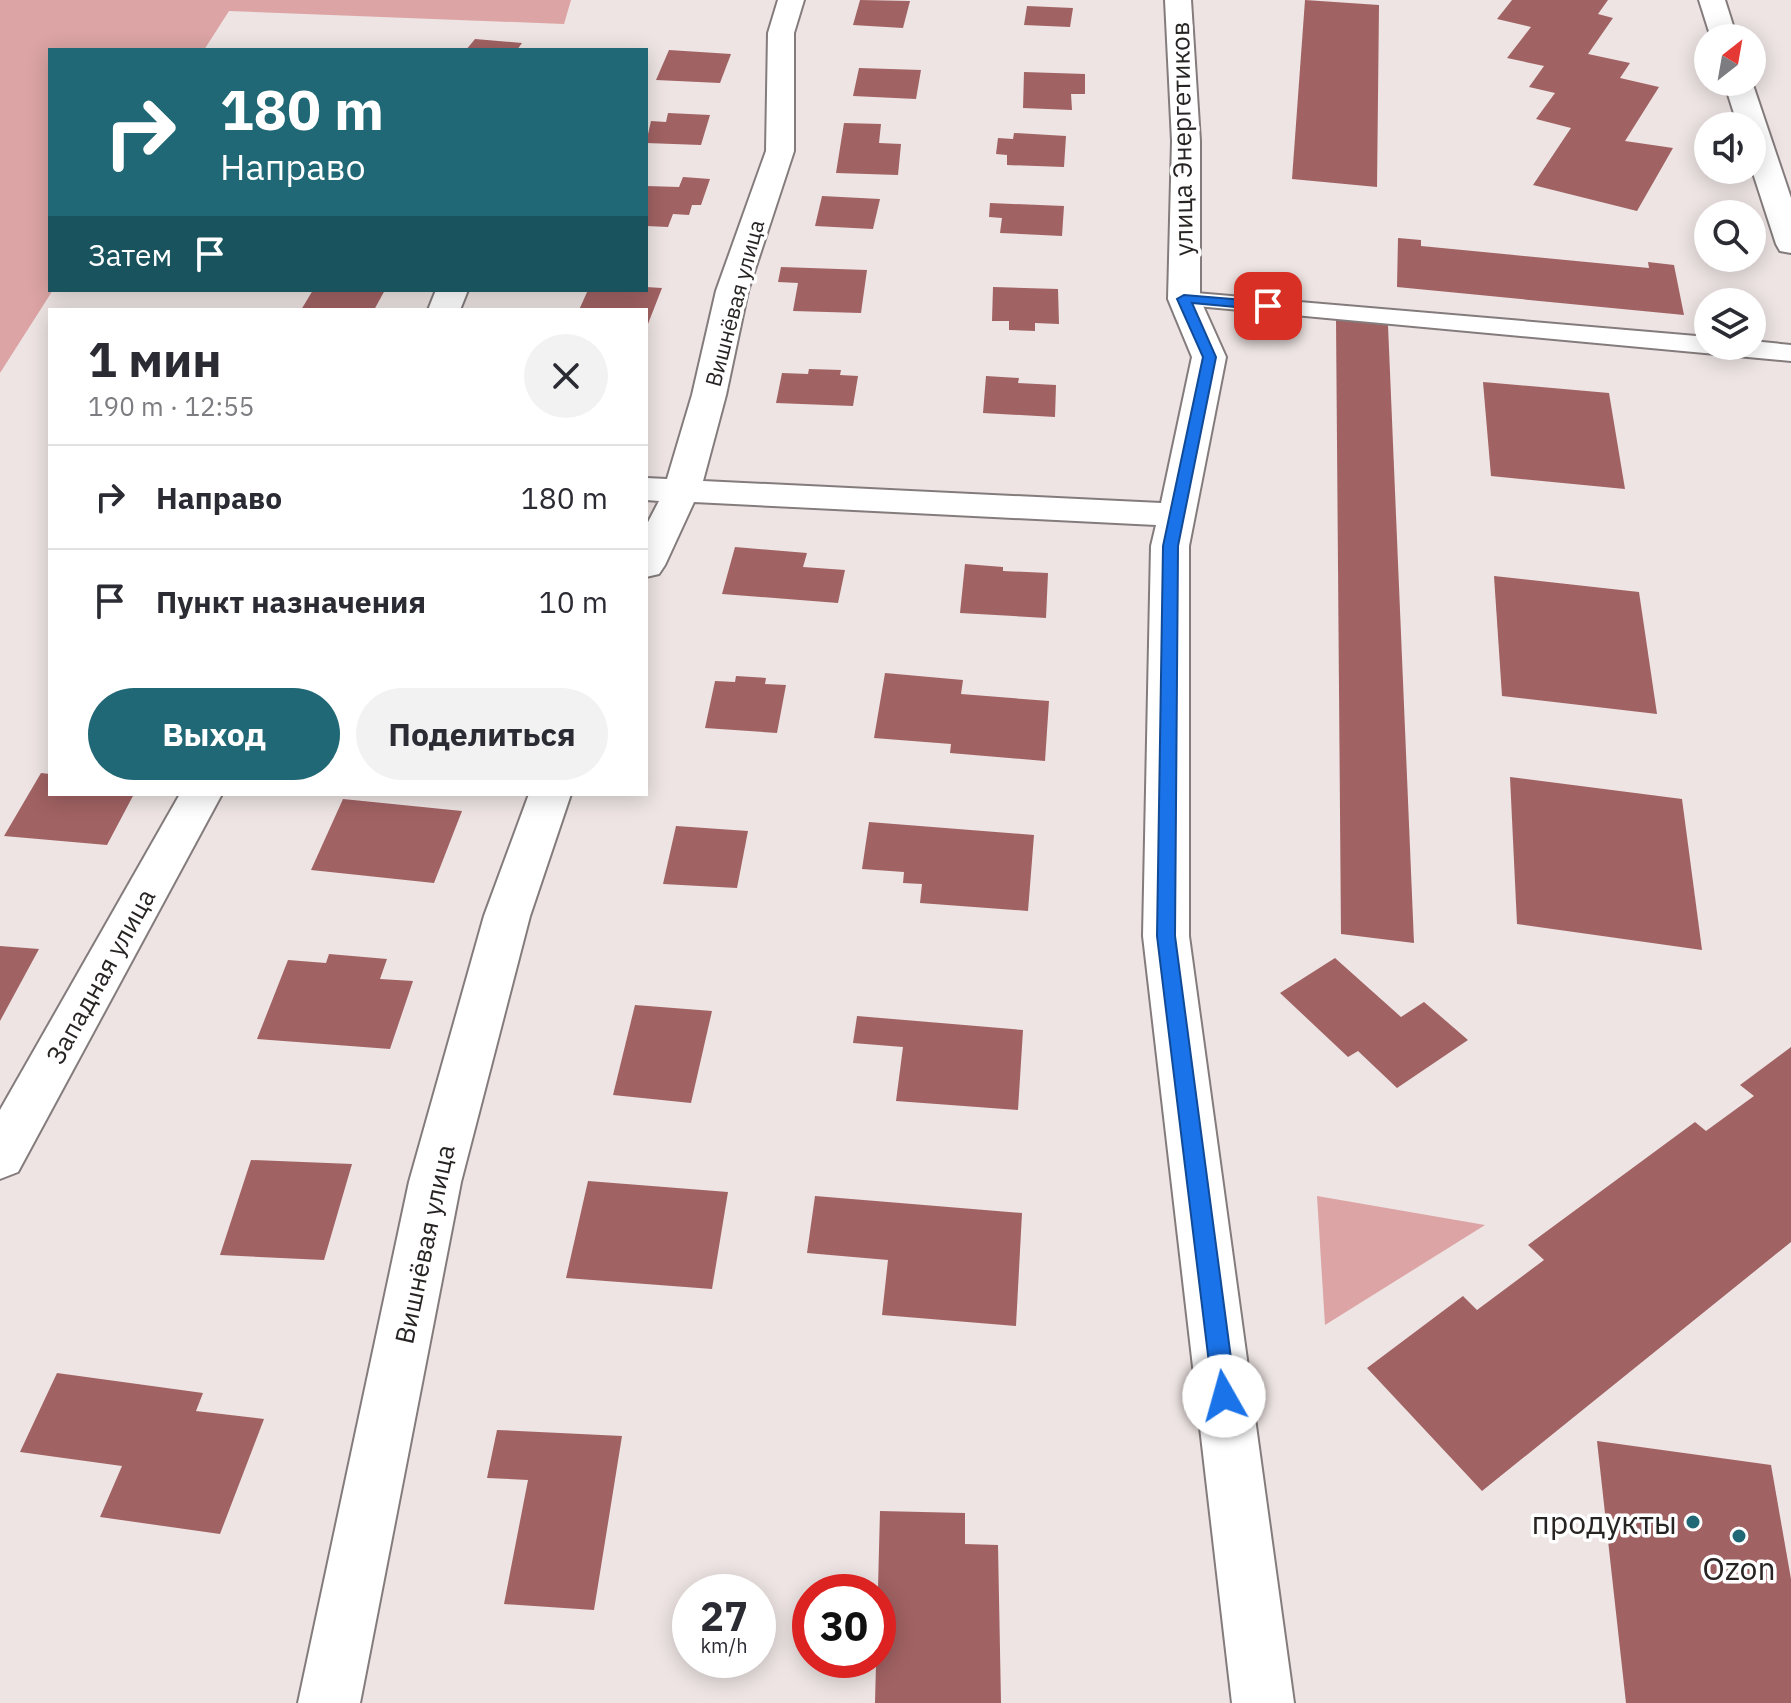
<!DOCTYPE html>
<html lang="ru">
<meta charset="utf-8">
<style>
:root{--surface:#fff;--page:#f2f2f3;--text:#2b2b33;--muted:#7c7c81;--line:#e1e1e2;--accent:#206875}
body{margin:0;font-family:"IBM Plex Sans",sans-serif;background:var(--page);color:var(--text);height:100vh;display:flex;flex-direction:column;font-size:30px;white-space:nowrap}
*{box-sizing:border-box;margin:0}
p{font-size:26px;color:var(--muted)}
.icon{flex:none;width:44px;height:44px;fill:none;stroke:currentColor;stroke-width:2;stroke-linecap:round;stroke-linejoin:round}
.map{position:relative;flex:1;overflow:hidden}
.panel{position:absolute;left:48px;top:308px;width:600px;height:488px;display:flex;flex-direction:column;background:var(--surface);border-radius:0px;box-shadow:0 4px 20px #0003}
.panel>*{flex:none}
.hud{position:absolute;left:48px;top:48px;width:600px;height:244px;border-radius:0px;box-shadow:0 4px 20px #0003;background:#206875;color:#fff;overflow:hidden}
.needle{width:52px;rotate:31deg}
.tools{position:absolute;left:1694px;top:24px;display:grid;gap:16px}
.tools a{display:grid;place-items:center;width:72px;height:72px;border-radius:50%;background:var(--surface);box-shadow:0 4px 20px #0003;font-size:40px}
.speed{position:absolute;left:672px;top:1574px;display:flex;gap:16px;font-size:40px;font-weight:700;text-align:center}
.speed>*{display:grid;place-content:center;width:104px;height:104px;border-radius:50%;background:var(--surface);box-shadow:0 4px 20px #0003;line-height:1}
.speed small{font-size:20px;font-weight:400}
.speed .limit{border:12px solid #d22;background:#fff;color:#111}
.pin{position:absolute;display:grid;place-items:center;width:68px;height:68px;color:#fff;margin:-34px;border-radius:16px;box-shadow:0 4px 12px #0006}
.me{position:absolute;width:88px;margin:-44px;rotate:353deg;stroke-linejoin:round;filter:drop-shadow(0 0 6px #0008)}
.turn{display:flex;align-items:center;gap:28px;height:168px;padding:0 40px;font-size:36px}
.turn .icon{width:104px;height:104px;stroke-width:2.5}
.turn b{display:block;font-size:56px;line-height:68px}
.then{display:flex;align-items:center;height:76px;padding:0 40px;background:#0003;gap:16px;font-size:30px}
.round{display:grid;place-items:center;flex:none;width:84px;height:84px;border-radius:42px;background:var(--page)}
.summary{display:flex;align-items:center;justify-content:space-between;height:136px;padding:0 40px}
h1{font-size:48px;font-weight:800;line-height:60px}
.action{display:flex;gap:16px;margin-top:auto;padding:16px 40px}
.action a{flex:1;height:92px;border-radius:48px;background:var(--accent);color:#fff;font-size:32px;font-weight:800;line-height:92px;text-align:center}
.action a+a{background:var(--page);color:var(--text)}
ul{padding:0;list-style:none}
li{display:flex;align-items:center;gap:24px;height:104px;padding:0 40px;border-top:2px solid var(--line)}
li div{flex:1}
li b{display:block;font-size:30px}
li em{font-style:normal}
.map>svg:first-child{display:block}
.green{fill:#dca4a4}
.building{fill:#a16263}
.lines{fill:none;stroke-linecap:round;stroke-linejoin:round}
.service-casing{stroke:#847c7c;stroke-width:4}
.minor-casing{stroke:#847c7c;stroke-width:4}
.service{fill:#fff;fill-rule:evenodd}
.minor{fill:#fff;fill-rule:evenodd}
.route{fill:#1a73e8;stroke:#114b97;stroke-width:2}
.poi-dot{fill:#206875;stroke:#fff;stroke-width:3}
.labels{text-anchor:middle;dominant-baseline:central;stroke-width:7;stroke-linejoin:round;paint-order:stroke}
.far-street-label{font-size:22px;fill:#282424;stroke:#fff}
.street-label{font-size:26px;fill:#282424;stroke:#fff}
.near-poi-label{font-size:32px;fill:#282424;stroke:#fff;text-anchor:end}
</style>
<div class="map">
<svg width="1791" height="1703" viewBox="0 0 1791 1703">
<rect width="100%" height="100%" fill="#ede4e3"/>
<g class="green">
<polygon points="0,0 571,0 564,24 229,11 204,50 50,50 50,290 53,290 0,373"/>
<polygon points="1317,1196 1485,1225 1325,1325"/>
</g>
<g class="building">
<polygon points="860,0 910,1 903,28 853,25"/>
<polygon points="1305,0 1379,5 1377,187 1292,179"/>
<polygon points="1512,0 1608,0 1598,14 1613,18 1588,54 1630,63 1620,78 1659,87 1625,141 1673,148 1637,211 1533,185 1571,128 1536,119 1555,93 1529,87 1544,66 1507,58 1531,27 1497,19"/>
<polygon points="1027,6 1073,8 1070,27 1024,25"/>
<polygon points="475,39 522,43 517,50 466,50"/>
<polygon points="669,50 731,54 720,83 656,80"/>
<polygon points="859,68 921,70 916,99 853,96"/>
<polygon points="1024,72 1085,74 1085,94 1071,94 1072,110 1023,108"/>
<polygon points="668,113 710,115 701,145 646,143 651,121 666,122"/>
<polygon points="844,123 881,124 879,143 901,144 898,175 836,173"/>
<polygon points="1014,133 1066,136 1064,167 1007,165 1007,155 996,154 998,138 1013,139"/>
<polygon points="683,177 710,179 701,205 692,205 689,215 673,214 668,227 646,226 646,186 679,187"/>
<polygon points="822,196 880,199 873,229 815,226"/>
<polygon points="990,203 1064,206 1062,236 1000,233 1002,218 989,217"/>
<polygon points="1398,238 1421,240 1421,246 1649,268 1648,262 1674,265 1684,315 1397,287"/>
<polygon points="781,267 867,270 861,313 793,311 798,283 778,282"/>
<polygon points="646,287 662,288 646,329 646,310 579,310 588,290 646,290"/>
<polygon points="993,287 1058,289 1059,324 1035,323 1035,331 1009,330 1009,321 992,321"/>
<polygon points="313,290 385,290 374,310 301,310"/>
<polygon points="1336,320 1388,325 1414,943 1341,934"/>
<polygon points="809,369 841,370 840,375 858,376 853,406 776,403 782,373 808,374"/>
<polygon points="986,376 1019,378 1018,383 1056,385 1055,417 983,413"/>
<polygon points="1483,382 1609,393 1625,489 1491,476"/>
<polygon points="735,547 807,553 803,567 845,570 838,603 722,594"/>
<polygon points="965,564 1003,567 1003,571 1048,573 1046,618 960,613"/>
<polygon points="1494,576 1639,592 1657,714 1502,696"/>
<polygon points="885,673 963,680 961,694 1049,701 1045,761 950,753 951,744 874,738"/>
<polygon points="736,676 766,678 765,684 786,685 777,733 705,728 715,681 735,682"/>
<polygon points="41,773 50,774 50,794 134,794 107,845 4,836"/>
<polygon points="1510,777 1682,799 1702,950 1517,924"/>
<polygon points="343,799 462,811 434,883 311,870"/>
<polygon points="869,822 1034,835 1028,911 920,903 922,884 903,883 904,872 862,869"/>
<polygon points="676,826 748,831 737,888 663,884"/>
<polygon points="0,946 39,949 0,1021"/>
<polygon points="329,954 387,959 380,979 413,981 390,1049 257,1039 288,960 326,963"/>
<polygon points="1335,958 1401,1017 1424,1002 1468,1040 1397,1088 1358,1051 1348,1057 1280,993"/>
<polygon points="635,1005 712,1011 691,1103 613,1095"/>
<polygon points="857,1016 1023,1030 1018,1110 896,1101 903,1047 853,1043"/>
<polygon points="1791,1047 1791,1242 1482,1491 1367,1368 1463,1296 1477,1310 1544,1260 1528,1245 1695,1122 1706,1131 1754,1096 1740,1085"/>
<polygon points="251,1160 352,1164 324,1260 220,1255"/>
<polygon points="588,1181 728,1192 712,1289 566,1278"/>
<polygon points="815,1196 1022,1213 1016,1326 882,1315 888,1260 807,1253"/>
<polygon points="57,1373 203,1393 196,1411 264,1419 220,1534 100,1517 122,1466 20,1452"/>
<polygon points="497,1430 622,1436 594,1610 504,1604 528,1480 487,1478"/>
<polygon points="1597,1441 1771,1465 1791,1579 1791,1703 1626,1703"/>
<polygon points="880,1511 965,1513 965,1544 998,1545 1001,1703 875,1703"/>
</g>
<g class="lines">
<defs>
<polygon id="service" points="1184,292 1708,337 1708,346 1752,346 1752,341 1791,345 1791,361 1175,304 1172,299 1175,294"/>
<g id="minor">
<polygon points="778,0 804,0 794,33 794,151 748,291 726,395 703,481 1161,503 1192,357 1168,299 1172,141 1165,0 1191,0 1200,141 1200,299 1226,357 1189,546 1189,936 1294,1703 1232,1703 1143,936 1151,546 1156,525 694,502 665,565 659,574 646,577 646,526 659,501 646,500 646,478 667,479 692,395 716,291 766,151 768,33"/>
<polygon points="1699,0 1725,0 1737,38 1711,38"/>
<polygon points="1724,82 1752,82 1791,198 1791,253 1780,251 1776,244 1752,170 1752,126 1738,126"/>
<polygon points="436,290 468,290 460,310 428,310"/>
<polygon points="180,794 222,794 18,1172 0,1179 0,1110"/>
<polygon points="529,794 571,794 530,916 461,1182 360,1703 298,1703 409,1182 484,916"/>
</g>
</defs>
<use href="#service" class="service-casing"/>
<use href="#minor" class="minor-casing"/>
<use href="#service" class="service"/>
<use href="#minor" class="minor"/>
</g>
<polygon class="route" points="1184,295 1268,302 1275,306 1268,310 1192,303 1216,357 1178,546 1175,936 1236,1396 1232,1403 1224,1407 1216,1403 1213,1396 1157,936 1163,546 1203,357 1177,299"/>
<g class="poi-dot">
<circle cx="1693" cy="1522" r="8"/>
<circle cx="1739" cy="1536" r="8"/>
</g>
<g class="labels">
<g class="far-street-label">
<text transform="translate(734 303) rotate(-75)">Вишнёвая улица</text>
</g>
<g class="street-label">
<text transform="translate(1181 139) rotate(-91)">улица Энергетиков</text>
<text transform="translate(100 976) rotate(-61)">Западная улица</text>
<text transform="translate(424 1244) rotate(-78)">Вишнёвая улица</text>
</g>
<g class="near-poi-label">
<text x="1677" y="1522">продукты</text>
<text x="1739" y="1568" text-anchor="middle">Ozon</text>
</g>
</g>
</svg>
<div class="tools">
<a><svg class="needle" viewBox="-14 -14 28 28"><path d="M0-13l5 13h-10z" fill="#e53935"/><path d="M0 13l5-13h-10z" fill="#7c7c81"/></svg></a>
<a><svg class="icon" aria-label="sound" viewBox="0 0 24 24"><path d="M4 9h4l5-4v14l-5-4H4zM17 9q2 3 0 6"/></svg></a>
<a><svg class="icon" aria-label="search" viewBox="0 0 24 24"><circle cx="10" cy="10" r="6"/><path d="M15 15l6 6"/></svg></a>
<a><svg class="icon" aria-label="layers" viewBox="0 0 24 24"><path d="M12 4l9 5-9 5-9-5zM3 14l9 5 9-5"/></svg></a>
</div>
<div class="speed"><div>27<small>km/h</small></div><div class="limit">30</div></div>
<div class="pin" style="left:1268px;top:306px;background:#d93025"><svg class="icon" aria-label="arrive" viewBox="0 0 24 24"><path d="M6 21V4h12l-3 4 3 4H6"/></svg></div>
<svg class="me" style="left:1224px;top:1396px" viewBox="-20 -20 40 40"><circle r="19" fill="#fff"/><path d="M0-13L10 11 0 6-10 11z" fill="#1a73e8"/></svg>
<div class="hud">
<div class="turn"><svg class="icon" aria-label="right" viewBox="0 0 24 24"><path d="M7 20v-9h11M14 6l5 5-5 5"/></svg><div><b>180 m</b>Направо</div></div>
<div class="then">Затем<svg class="icon" aria-label="arrive" viewBox="0 0 24 24"><path d="M6 21V4h12l-3 4 3 4H6"/></svg></div>
</div>
<section class="panel">
<div class="summary"><div><h1>1 мин</h1><p>190 m · 12:55</p></div><a class="round"><svg class="icon" aria-label="close" viewBox="0 0 24 24"><path d="M6 6l12 12M18 6L6 18"/></svg></a></div>
<ul>
<li><svg class="icon" aria-label="right" viewBox="0 0 24 24"><path d="M7 20v-9h11M14 6l5 5-5 5"/></svg><div><b>Направо</b></div><em>180 m</em></li>
<li><svg class="icon" aria-label="arrive" viewBox="0 0 24 24"><path d="M6 21V4h12l-3 4 3 4H6"/></svg><div><b>Пункт назначения</b></div><em>10 m</em></li>
</ul>
<div class="action"><a>Выход</a><a>Поделиться</a></div>
</section>
</div>
